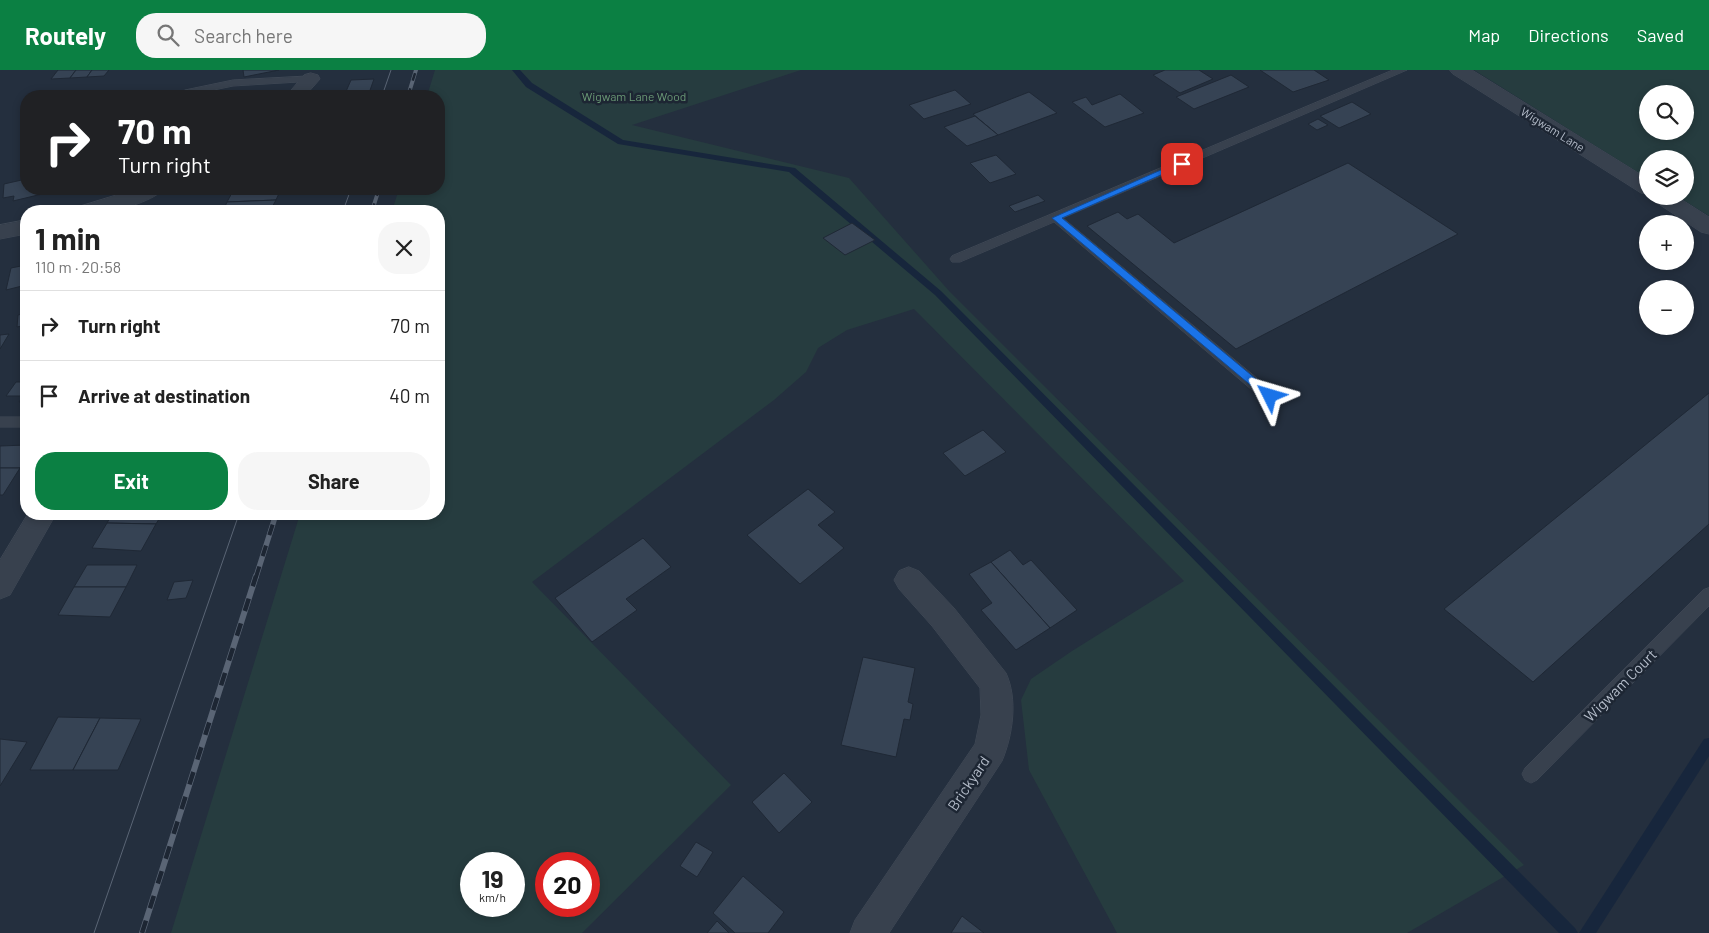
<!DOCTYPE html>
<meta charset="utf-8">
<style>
:root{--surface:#fff;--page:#f6f6f6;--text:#222;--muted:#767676;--line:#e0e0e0;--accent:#0b8043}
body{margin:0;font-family:Barlow,sans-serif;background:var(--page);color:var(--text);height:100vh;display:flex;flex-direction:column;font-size:19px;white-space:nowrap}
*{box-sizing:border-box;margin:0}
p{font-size:16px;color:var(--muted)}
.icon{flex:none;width:28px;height:28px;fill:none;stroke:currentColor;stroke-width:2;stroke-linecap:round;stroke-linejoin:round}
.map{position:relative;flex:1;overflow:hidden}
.sheet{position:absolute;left:20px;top:135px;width:425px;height:315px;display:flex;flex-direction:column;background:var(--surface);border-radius:20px;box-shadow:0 2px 8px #0003}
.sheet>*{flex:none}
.banner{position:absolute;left:20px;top:20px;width:425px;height:105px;border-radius:20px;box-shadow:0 2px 8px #0003;background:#202124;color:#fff;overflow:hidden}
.buttons{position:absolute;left:1639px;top:15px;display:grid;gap:10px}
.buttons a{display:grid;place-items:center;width:55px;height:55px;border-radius:50%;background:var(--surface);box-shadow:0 2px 8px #0003;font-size:25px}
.speed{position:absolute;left:460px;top:782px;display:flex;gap:10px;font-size:25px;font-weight:700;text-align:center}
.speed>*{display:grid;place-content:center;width:65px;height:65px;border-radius:50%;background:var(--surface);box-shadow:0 2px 8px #0003;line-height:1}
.speed small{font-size:12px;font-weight:400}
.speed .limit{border:8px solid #d22;background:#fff;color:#111}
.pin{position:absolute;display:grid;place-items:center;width:42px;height:42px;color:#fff;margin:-21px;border-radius:10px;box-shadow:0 2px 8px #0006}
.me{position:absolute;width:55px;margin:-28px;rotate:310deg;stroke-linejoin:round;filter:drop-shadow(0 0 4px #0008)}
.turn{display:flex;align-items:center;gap:18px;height:105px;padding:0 15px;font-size:22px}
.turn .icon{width:65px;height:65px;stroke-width:2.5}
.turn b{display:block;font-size:35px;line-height:42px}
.round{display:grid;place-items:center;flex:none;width:52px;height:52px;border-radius:20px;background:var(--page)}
.overview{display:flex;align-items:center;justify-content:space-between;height:85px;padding:0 15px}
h1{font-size:30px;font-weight:700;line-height:38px}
.action{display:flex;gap:10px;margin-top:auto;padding:10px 15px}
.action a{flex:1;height:58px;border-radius:20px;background:var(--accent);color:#fff;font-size:20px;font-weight:700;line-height:58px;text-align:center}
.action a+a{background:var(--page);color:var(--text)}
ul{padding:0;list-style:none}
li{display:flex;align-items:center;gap:15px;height:70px;padding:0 15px;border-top:1px solid var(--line)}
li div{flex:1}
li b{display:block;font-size:19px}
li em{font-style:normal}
header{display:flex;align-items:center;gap:30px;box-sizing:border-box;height:70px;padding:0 25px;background:var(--accent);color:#fff}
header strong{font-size:24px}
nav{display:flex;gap:28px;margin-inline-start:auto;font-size:18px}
.search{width:350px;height:45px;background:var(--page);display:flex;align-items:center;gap:12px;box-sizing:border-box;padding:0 18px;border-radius:20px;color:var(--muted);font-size:19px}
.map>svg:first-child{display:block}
.green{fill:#263c3f;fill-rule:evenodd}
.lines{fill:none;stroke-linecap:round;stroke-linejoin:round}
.stream{fill:#17263c;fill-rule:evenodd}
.building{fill:#364354;stroke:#1f2835}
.lane-casing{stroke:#414a57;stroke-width:1}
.street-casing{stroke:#414a57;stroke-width:1}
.lane{fill:#38414e;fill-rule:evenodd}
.street{fill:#38414e;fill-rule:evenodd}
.tram{stroke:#5a6575;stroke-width:1}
.rail-far2-casing{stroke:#5a6575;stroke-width:4}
.rail-far1-casing{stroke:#5a6575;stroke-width:5.5}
.rail-casing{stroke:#5a6575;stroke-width:6}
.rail-far2{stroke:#1d2633;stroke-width:2.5;stroke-dasharray:8;stroke-linecap:butt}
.rail-far1{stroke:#1d2633;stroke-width:4;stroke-dasharray:11;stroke-linecap:butt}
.rail{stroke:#1d2633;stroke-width:4.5;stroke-dasharray:13;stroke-linecap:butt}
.route{fill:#1a73e8;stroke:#114b97}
.labels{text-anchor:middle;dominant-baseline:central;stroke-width:5;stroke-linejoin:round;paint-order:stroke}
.far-park-label{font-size:12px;fill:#6b9a76;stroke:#1d2633}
.far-street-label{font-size:12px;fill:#b4bcc9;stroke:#1d2633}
.street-label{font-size:15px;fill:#b4bcc9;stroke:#1d2633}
</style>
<header>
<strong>Routely</strong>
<div class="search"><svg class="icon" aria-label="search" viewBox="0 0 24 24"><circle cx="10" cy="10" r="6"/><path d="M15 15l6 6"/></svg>Search here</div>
<nav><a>Map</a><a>Directions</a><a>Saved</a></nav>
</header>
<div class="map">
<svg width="1709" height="863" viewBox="0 0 1709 863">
<rect width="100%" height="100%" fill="#242f3e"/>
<g class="green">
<path d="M435,0H801L632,55L849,108L950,222L1524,795L1407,863H1117L1029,700L1021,630L1031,609L1072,581L1184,511L914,239L847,260L818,278L806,302L774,330L532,512L731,715L582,863H171L300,444H439V141H392L399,119H439V26H427ZM471,794H514V836H471ZM546,794H589V836H546Z"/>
<path d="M1474,0H1709V146L1677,126H1685V89H1648L1647,108ZM1648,24H1685V61H1648Z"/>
</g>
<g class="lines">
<g class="stream">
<polygon points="512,0 520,0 532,13 623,70 795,98 941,221 1575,858 1578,863 1559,863 935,225 789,102 618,74 526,17"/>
<polygon points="1709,668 1709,686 1596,863 1579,863 1704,669"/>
</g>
</g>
<g class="building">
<polygon points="58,0 76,0 70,8 51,9"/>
<polygon points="76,0 92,0 87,7 70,8"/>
<polygon points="92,0 109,0 104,6 87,7"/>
<polygon points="243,0 279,0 244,7"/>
<polygon points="1165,0 1199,0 1213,9 1180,23 1153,5"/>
<polygon points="1260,0 1314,0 1329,10 1293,22"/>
<polygon points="1231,5 1249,17 1194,39 1176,27"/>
<polygon points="374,9 368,26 344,26 351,10"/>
<polygon points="955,20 971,34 924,49 909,35"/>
<polygon points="1029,22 1057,43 998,65 973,44"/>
<polygon points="1120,24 1144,43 1105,57 1072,32 1086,27 1092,35"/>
<polygon points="1352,32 1371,44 1339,58 1320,46"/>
<polygon points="975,46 998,65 967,76 944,57"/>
<polygon points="1318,49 1328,55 1317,60 1308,54"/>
<polygon points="996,85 1016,104 990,113 970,93"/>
<polygon points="1348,93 1458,164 1236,279 1087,156 1118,142 1127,149 1138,144 1174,173"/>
<polygon points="26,109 26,119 39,119 38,125 13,131 14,126 3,128 4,114"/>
<polygon points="39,119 64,119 38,125"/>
<polygon points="234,119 281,119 276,130 227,132"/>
<polygon points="1038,125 1045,131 1015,142 1009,136"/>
<polygon points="276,130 270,141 223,141 227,132"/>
<polygon points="852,153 875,170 845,185 823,168"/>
<polygon points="26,195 26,215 6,220 11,198"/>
<polygon points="26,243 26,255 17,257 18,245"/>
<polygon points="9,264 0,279 0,265"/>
<polygon points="16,312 26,312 26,333 19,332 23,326 6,326"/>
<polygon points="1709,323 1709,454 1533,612 1444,539"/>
<polygon points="983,360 1006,382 965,406 943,383"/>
<polygon points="26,375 26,388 20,398 0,398 0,376"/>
<polygon points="0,398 20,398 3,425 0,425"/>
<polygon points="808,419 835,442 818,455 844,478 800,514 747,465"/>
<polygon points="112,444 162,444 156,454 107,453"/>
<polygon points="107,453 156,454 141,481 92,478"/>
<polygon points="643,468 671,497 626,529 637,540 592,572 555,528"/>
<polygon points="1010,480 1023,495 1031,490 1077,540 1050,558 991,492"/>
<polygon points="991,492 1050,558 1016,580 981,540 992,533 969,504"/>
<polygon points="87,495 137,495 126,517 74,517"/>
<polygon points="193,510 186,528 167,530 174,512"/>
<polygon points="74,517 126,517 110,547 58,545"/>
<polygon points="863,587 915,598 908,632 913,634 910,650 904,649 896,687 841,675"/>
<polygon points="58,647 100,648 73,700 30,700"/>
<polygon points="100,648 141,649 118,700 73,700"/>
<polygon points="0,669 27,672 0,716"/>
<polygon points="784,703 812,732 779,763 752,732"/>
<polygon points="696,772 713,782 697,807 680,796"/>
<polygon points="743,806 784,842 768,863 735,863 713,843"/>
<polygon points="962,846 984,863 951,863"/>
<polygon points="717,851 729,863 707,863"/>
</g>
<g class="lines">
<defs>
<g id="lane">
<polygon points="1393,0 1407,0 1063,148 1275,323 1277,327 1275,331 1270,332 1265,331 1054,152 960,192 952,192 950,189 952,186"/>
<polygon points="311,6 316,9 315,11 233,16 185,26 180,23 185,20 233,10"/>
<rect x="0" y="347" width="26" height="10"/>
<polygon points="1709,518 1709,536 1537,710 1531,713 1525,710 1522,704 1525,698 1703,520"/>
</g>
<g id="street">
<polygon points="1450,0 1472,0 1648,109 1648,124 1641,123 1453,4"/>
<polygon points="311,3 318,5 320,9 305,26 286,26 304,5"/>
<path d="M136,119H163C157,129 122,140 110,141C100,142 88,142 78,141L81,136Z"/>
<polygon points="1651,126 1676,126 1709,147 1709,164 1701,162 1654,131"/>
<polygon points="26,150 26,164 0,169 0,155"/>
<polygon points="28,444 56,444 10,525 0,529 0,490"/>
<path d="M909,497L919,501L954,538L1006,603C1018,629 1013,665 1002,691L889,863H850L855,850L975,674L981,645L980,618L932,556L899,519L894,510L899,501Z"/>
</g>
</defs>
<use href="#lane" class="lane-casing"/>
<use href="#street" class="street-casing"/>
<use href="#lane" class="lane"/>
<use href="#street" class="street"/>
<g class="tram">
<polyline points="382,26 391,0"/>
<polyline points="343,141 351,119"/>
<polyline points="94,863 239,444"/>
</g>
<defs>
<g id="rail-far2">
<polyline points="408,26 416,0"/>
<polyline points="372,141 379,119"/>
</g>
<polyline id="rail-far1" points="256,507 276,444"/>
<polyline id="rail" points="142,863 256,506"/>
</defs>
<use href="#rail-far2" class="rail-far2-casing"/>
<use href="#rail-far1" class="rail-far1-casing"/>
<use href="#rail" class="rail-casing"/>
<use href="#rail-far2" class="rail-far2"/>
<use href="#rail-far1" class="rail-far1"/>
<use href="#rail" class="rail"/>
</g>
<polygon class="route" points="1179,92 1186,94 1062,148 1274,324 1276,326 1274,329 1267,329 1052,148"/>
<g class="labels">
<g class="far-park-label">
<text x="634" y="26">Wigwam Lane Wood</text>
</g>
<g class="far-street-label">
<text transform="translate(1553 59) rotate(32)">Wigwam Lane</text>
</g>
<g class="street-label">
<text transform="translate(1620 615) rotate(-45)">Wigwam Court</text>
<text transform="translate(968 713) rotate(-56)">Brickyard</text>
</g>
</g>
</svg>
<div class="buttons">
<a><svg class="icon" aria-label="search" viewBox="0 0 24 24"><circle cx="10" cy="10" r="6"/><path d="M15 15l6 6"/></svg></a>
<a><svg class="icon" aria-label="layers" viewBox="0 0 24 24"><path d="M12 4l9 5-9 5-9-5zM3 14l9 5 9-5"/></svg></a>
<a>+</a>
<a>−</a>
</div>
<div class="speed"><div>19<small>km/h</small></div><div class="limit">20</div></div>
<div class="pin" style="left:1182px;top:94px;background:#d93025"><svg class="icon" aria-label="arrive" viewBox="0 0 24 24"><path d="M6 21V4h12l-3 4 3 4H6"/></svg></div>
<svg class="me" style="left:1270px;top:326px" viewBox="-20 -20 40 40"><path d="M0-17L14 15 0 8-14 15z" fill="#1a73e8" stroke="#fff" stroke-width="4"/></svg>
<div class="banner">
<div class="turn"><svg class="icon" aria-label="right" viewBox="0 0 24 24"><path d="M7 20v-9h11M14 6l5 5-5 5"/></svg><div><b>70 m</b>Turn right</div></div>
</div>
<section class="sheet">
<div class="overview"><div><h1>1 min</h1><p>110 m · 20:58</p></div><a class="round"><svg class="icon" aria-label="close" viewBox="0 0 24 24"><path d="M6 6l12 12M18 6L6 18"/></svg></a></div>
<ul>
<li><svg class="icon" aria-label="right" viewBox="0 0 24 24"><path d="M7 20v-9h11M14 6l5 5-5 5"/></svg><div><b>Turn right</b></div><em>70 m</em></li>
<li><svg class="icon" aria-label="arrive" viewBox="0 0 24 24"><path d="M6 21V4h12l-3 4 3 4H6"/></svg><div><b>Arrive at destination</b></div><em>40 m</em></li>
</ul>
<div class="action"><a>Exit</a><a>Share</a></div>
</section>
</div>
